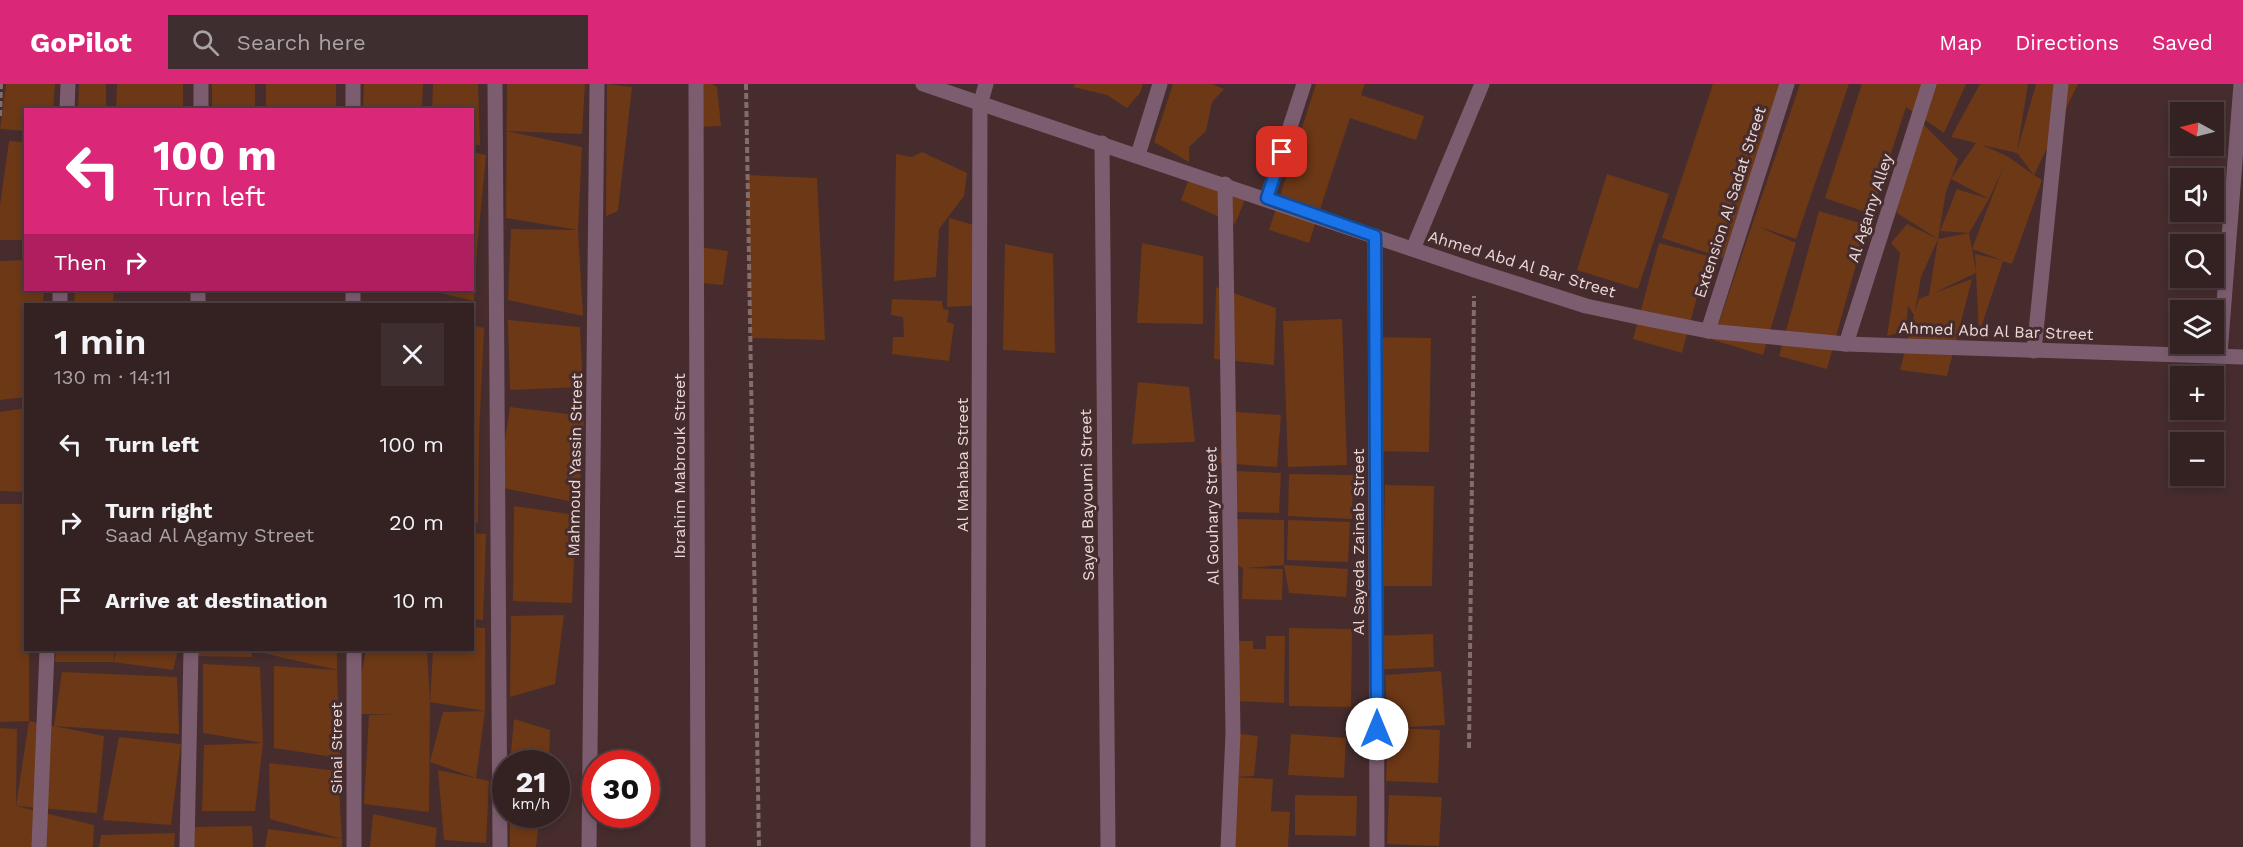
<!DOCTYPE html>
<meta charset="utf-8">
<style>
:root{--surface:#342122;--page:#3f2e2f;--text:#f1f3f6;--muted:#a9a3a5;--line:#4e3e40;--accent:#db2777}
body{margin:0;font-family:"Work Sans",sans-serif;background:var(--page);color:var(--text);height:100vh;display:flex;flex-direction:column;font-size:22px;white-space:nowrap}
*{box-sizing:border-box;margin:0}
p{font-size:20px;color:var(--muted)}
.icon{flex:none;width:33px;height:33px;fill:none;stroke:currentColor;stroke-width:2;stroke-linecap:round;stroke-linejoin:round}
.map{position:relative;flex:1;overflow:hidden}
.side{position:absolute;left:24px;top:219px;width:450px;height:348px;display:flex;flex-direction:column;background:var(--surface);border-radius:0px;box-shadow:0 3px 9px #0003,0 0 0 2px var(--line)}
.side>*{flex:none}
.top-card{position:absolute;left:24px;top:24px;width:450px;height:183px;border-radius:0px;box-shadow:0 3px 9px #0003,0 0 0 2px var(--line);background:#db2777;color:#fff;overflow:hidden}
.needle{width:39px;rotate:277deg}
.fabs{position:absolute;left:2170px;top:18px;display:grid;gap:12px}
.fabs a{display:grid;place-items:center;width:54px;height:54px;border-radius:0px;background:var(--surface);box-shadow:0 3px 9px #0003,0 0 0 2px var(--line);font-size:30px}
.speed{position:absolute;left:492px;top:666px;display:flex;gap:12px;font-size:30px;font-weight:700;text-align:center}
.speed>*{display:grid;place-content:center;width:78px;height:78px;border-radius:50%;background:var(--surface);box-shadow:0 3px 9px #0003,0 0 0 2px var(--line);line-height:1}
.speed small{font-size:15px;font-weight:400}
.speed .limit{border:9px solid #d22;background:#fff;color:#111}
.pin{position:absolute;display:grid;place-items:center;width:51px;height:51px;color:#fff;margin:-26px;border-radius:12px;box-shadow:0 3px 9px #0006}
.me{position:absolute;width:66px;margin:-33px;rotate:0deg;stroke-linejoin:round;filter:drop-shadow(0 0 4px #0008)}
.turn{display:flex;align-items:center;gap:21px;height:126px;padding:0 30px;font-size:27px}
.turn .icon{width:78px;height:78px;stroke-width:2.5}
.turn b{display:block;font-size:42px;line-height:51px}
.then{display:flex;align-items:center;height:57px;padding:0 30px;background:#0003;gap:12px;font-size:22px}
.round{display:grid;place-items:center;flex:none;width:63px;height:63px;border-radius:0px;background:var(--page)}
.summary{display:flex;align-items:center;justify-content:space-between;height:102px;padding:0 30px}
h1{font-size:36px;font-weight:600;line-height:45px}
ul{padding:0;list-style:none}
li{display:flex;align-items:center;gap:18px;height:78px;padding:0 30px}
li div{flex:1}
li b{display:block;font-size:22px}
li em{font-style:normal}
header{display:flex;align-items:center;gap:36px;box-sizing:border-box;height:84px;padding:0 30px;background:var(--accent);color:#fff}
header strong{font-size:28px}
nav{display:flex;gap:33px;margin-inline-start:auto;font-size:21px}
.search{width:420px;height:54px;background:var(--page);display:flex;align-items:center;gap:15px;box-sizing:border-box;padding:0 21px;border-radius:0px;color:var(--muted);font-size:22px}
.map>svg:first-child{display:block}
.building{fill:#6c3816;fill-rule:evenodd}
.lines{fill:none;stroke-linecap:round;stroke-linejoin:round}
.path{stroke:#826c6c;stroke-width:4;stroke-dasharray:6 3;stroke-linecap:butt}
.minor{stroke:#7c5d70;stroke-width:15}
.route-casing{stroke:#114b97;stroke-width:15}
.route{stroke:#1a73e8;stroke-width:10}
.labels{text-anchor:middle;dominant-baseline:central;stroke-width:6;stroke-linejoin:round;paint-order:stroke}
.street-label{font-size:16px;fill:#ead9d9;stroke:#462c2d}
</style>
<header>
<strong>GoPilot</strong>
<div class="search"><svg class="icon" aria-label="search" viewBox="0 0 24 24"><circle cx="10" cy="10" r="6"/><path d="M15 15l6 6"/></svg>Search here</div>
<nav><a>Map</a><a>Directions</a><a>Saved</a></nav>
</header>
<div class="map">
<svg width="2243" height="763" viewBox="0 0 2243 763">
<rect width="100%" height="100%" fill="#462c2d"/>
<g class="building">
<polygon points="6,0 55,0 53,26 26,26 26,47 0,45"/>
<polygon points="79,0 106,0 106,26 78,26"/>
<polygon points="117,0 183,0 183,26 116,26"/>
<rect x="212" y="0" width="43" height="26"/>
<rect x="266" y="0" width="70" height="26"/>
<polygon points="364,0 423,0 422,26 363,26"/>
<polygon points="433,0 478,0 480,61 472,61 472,26 432,26"/>
<polygon points="507,0 585,0 582,50 507,47 582,63 578,146 583,232 508,216 511,145 578,146 506,134"/>
<polygon points="607,0 632,3 618,127 606,132"/>
<polygon points="696,0 712,0 717,3 721,42 697,43"/>
<polygon points="1075,0 1143,0 1140,9 1127,24 1107,11 1073,3"/>
<polygon points="1173,0 1212,0 1224,5 1212,18 1206,47 1189,63 1189,78 1154,58"/>
<polygon points="1316,0 1365,0 1361,11 1424,32 1416,56 1350,34 1309,159 1269,146"/>
<polygon points="1713,0 1781,0 1723,174 1662,154"/>
<polygon points="1800,0 1849,0 1796,155 1757,142 1796,159 1763,271 1713,256"/>
<polygon points="1862,0 1966,0 1944,49 1906,23 1871,130 1825,114"/>
<path d="M1980,0H2028L2017,67L2036,0H2078L2034,91L2042,96L2012,180L2003,177L1979,250L1976,189L1934,209L1972,195L1947,292L1900,286L1914,231L1908,222L1906,247L1887,252L1900,169L1891,159L1907,140L1938,155L1897,129L1898,96L1918,35L1958,75L1951,95L1976,59L1951,53ZM1982,61L2017,69L2034,91L2007,72ZM2003,84L1972,165L2002,176L1975,170L1976,189L1972,165L1969,149L1989,115L1957,105L1940,147L1969,149L1938,155L1929,211L1919,215L1915,228L1921,193L1938,155L1946,108L1951,95L1989,115Z"/>
<polygon points="9,57 26,58 26,156 0,156 0,121"/>
<polygon points="472,68 486,71 477,165 472,163"/>
<polygon points="922,68 967,89 964,112 939,145 936,193 894,197 896,70 912,73"/>
<polygon points="1191,89 1248,108 1235,140 1181,116"/>
<polygon points="1607,90 1669,110 1638,205 1577,186"/>
<polygon points="747,91 817,94 825,256 751,254"/>
<polygon points="1819,127 1867,141 1827,285 1779,272"/>
<polygon points="949,134 981,143 980,221 947,223"/>
<polygon points="1142,159 1203,172 1203,240 1137,239"/>
<polygon points="1659,159 1708,172 1682,269 1633,255"/>
<polygon points="1005,160 1053,170 1055,269 1003,266"/>
<polygon points="692,162 728,167 723,201 691,198"/>
<polygon points="472,164 477,165 474,217 428,206 472,206"/>
<polygon points="26,176 26,206 44,206 43,220 26,220 26,313 0,316 0,177"/>
<polygon points="1216,203 1276,224 1274,281 1214,275"/>
<polygon points="75,206 114,206 113,220 74,220"/>
<polygon points="892,215 942,217 943,225 949,226 947,238 954,240 949,277 892,270 893,253 904,253 903,233 891,231"/>
<polygon points="1342,235 1347,381 1288,383 1283,237"/>
<polygon points="508,236 580,243 583,303 510,306"/>
<polygon points="472,241 484,244 479,351 472,350"/>
<polygon points="1371,253 1431,254 1429,368 1370,367"/>
<polygon points="1138,298 1189,303 1195,358 1132,360"/>
<polygon points="510,323 584,332 579,419 498,403"/>
<polygon points="26,324 26,408 0,407 0,328"/>
<polygon points="1223,327 1281,331 1277,383 1220,379"/>
<polygon points="472,351 479,351 478,439 472,439"/>
<polygon points="1234,387 1281,389 1279,429 1233,428"/>
<polygon points="1289,390 1353,391 1352,435 1288,432"/>
<polygon points="1385,401 1434,402 1432,502 1383,502"/>
<polygon points="0,420 26,420 26,566 29,566 29,637 0,638"/>
<polygon points="514,422 576,431 572,519 513,517"/>
<polygon points="1237,435 1284,436 1284,481 1348,485 1346,513 1289,509 1284,481 1246,484 1283,485 1282,516 1242,515 1243,484 1237,481"/>
<polygon points="1288,436 1350,438 1348,478 1287,476"/>
<polygon points="472,449 486,450 483,536 472,535"/>
<polygon points="564,531 555,600 510,613 511,532"/>
<polygon points="472,543 485,544 485,627 476,694 430,678 443,628 485,627 430,618 429,728 364,720 369,631 396,630 354,630 366,566 427,566 430,618 433,566 472,566"/>
<polygon points="1289,544 1352,545 1351,623 1289,622"/>
<polygon points="1433,550 1434,583 1370,586 1369,552"/>
<polygon points="1266,552 1285,552 1284,619 1234,617 1235,557 1253,557 1253,565 1266,565"/>
<polygon points="56,566 115,566 113,578 117,566 178,566 173,586 113,578 55,578"/>
<polygon points="193,566 251,566 252,573 191,572"/>
<polygon points="263,566 337,566 337,586 263,569"/>
<polygon points="203,580 260,583 263,659 255,727 202,727 204,661 263,659 203,649"/>
<polygon points="274,582 337,586 340,674 274,664"/>
<polygon points="1441,587 1445,641 1392,644 1440,646 1438,699 1386,697 1388,644 1385,591"/>
<polygon points="62,588 177,593 179,650 54,642"/>
<polygon points="514,635 550,646 549,680 510,680"/>
<polygon points="29,637 104,652 97,729 16,722 94,741 93,763 0,763 0,644 17,645 16,722"/>
<polygon points="1233,649 1258,652 1254,692 1232,693 1273,695 1271,727 1290,728 1288,763 1228,763"/>
<polygon points="1291,650 1346,654 1344,694 1288,691"/>
<polygon points="119,653 181,660 171,741 103,736"/>
<polygon points="269,679 338,687 342,755 342,763 265,763 268,745 342,755 270,735"/>
<polygon points="438,686 489,697 486,759 444,756"/>
<polygon points="1295,711 1357,712 1356,752 1295,751"/>
<polygon points="1389,711 1442,713 1439,762 1387,760"/>
<polygon points="373,730 437,744 435,763 370,763"/>
<polygon points="510,730 540,730 536,763 510,763"/>
<polygon points="252,742 253,763 190,763 188,743"/>
<polygon points="175,749 174,763 99,763 101,751"/>
</g>
<g class="lines">
<g class="path">
<polyline points="746,0 759,763"/>
<polyline points="0,32 1,0"/>
<polyline points="1469,664 1474,212"/>
</g>
<g class="minor">
<polyline points="353,0 353,26"/>
<polyline points="495,0 500,763"/>
<polyline points="696,0 698,763"/>
<polyline points="923,0 1474,186 1586,222 1652,236 1708,247 1846,260 2243,273"/>
<polyline points="67,26 68,0"/>
<polyline points="201,26 201,0"/>
<polyline points="1102,59 1108,763"/>
<polyline points="1138,71 1160,0"/>
<polyline points="1225,100 1233,649 1228,763"/>
<polyline points="1267,114 1304,0"/>
<polyline points="1375,152 1377,763"/>
<polyline points="1413,165 1482,0"/>
<polyline points="353,206 353,220"/>
<polyline points="60,220 60,206"/>
<polyline points="198,220 198,206"/>
<polyline points="1708,247 1787,0"/>
<polyline points="1846,260 1929,0"/>
<polyline points="2034,267 2061,0"/>
<polyline points="2220,270 2241,0"/>
<polyline points="354,566 354,763"/>
<polyline points="39,763 47,566"/>
<polyline points="187,763 191,566"/>
<polyline points="589,763 597,0"/>
<polyline points="978,763 980,21 986,0"/>
</g>
</g>
<g class="lines">
<defs>
<polyline id="route" points="1282,68 1267,114 1375,152 1377,645"/>
</defs>
<use href="#route" class="route-casing"/>
<use href="#route" class="route"/>
</g>
<g class="labels">
<g class="street-label">
<text transform="translate(1730 118) rotate(-72)">Extension Al Sadat Street</text>
<text transform="translate(1870 124) rotate(-72)">Al Agamy Alley</text>
<text transform="translate(1522 180) rotate(17)">Ahmed Abd Al Bar Street</text>
<text transform="translate(1996 247) rotate(2)">Ahmed Abd Al Bar Street</text>
<text transform="translate(575 381) rotate(-89)">Mahmoud Yassin Street</text>
<text transform="translate(962 381) rotate(-90)">Al Mahaba Street</text>
<text transform="translate(679 382) rotate(-90)">Ibrahim Mabrouk Street</text>
<text transform="translate(1087 411) rotate(-91)">Sayed Bayoumi Street</text>
<text transform="translate(1212 432) rotate(-91)">Al Gouhary Street</text>
<text transform="translate(1358 458) rotate(-90)">Al Sayeda Zainab Street</text>
<text transform="translate(336 664) rotate(-90)">Sinai Street</text>
</g>
</g>
</svg>
<div class="fabs">
<a><svg class="needle" viewBox="-14 -14 28 28"><path d="M0-13l5 13h-10z" fill="#e53935"/><path d="M0 13l5-13h-10z" fill="#a9a3a5"/></svg></a>
<a><svg class="icon" aria-label="sound" viewBox="0 0 24 24"><path d="M4 9h4l5-4v14l-5-4H4zM17 9q2 3 0 6"/></svg></a>
<a><svg class="icon" aria-label="search" viewBox="0 0 24 24"><circle cx="10" cy="10" r="6"/><path d="M15 15l6 6"/></svg></a>
<a><svg class="icon" aria-label="layers" viewBox="0 0 24 24"><path d="M12 4l9 5-9 5-9-5zM3 14l9 5 9-5"/></svg></a>
<a>+</a>
<a>−</a>
</div>
<div class="speed"><div>21<small>km/h</small></div><div class="limit">30</div></div>
<div class="pin" style="left:1282px;top:68px;background:#d93025"><svg class="icon" aria-label="arrive" viewBox="0 0 24 24"><path d="M6 21V4h12l-3 4 3 4H6"/></svg></div>
<svg class="me" style="left:1377px;top:645px" viewBox="-20 -20 40 40"><circle r="19" fill="#fff"/><path d="M0-13L10 11 0 6-10 11z" fill="#1a73e8"/></svg>
<div class="top-card">
<div class="turn"><svg class="icon" aria-label="left" viewBox="0 0 24 24"><path d="M17 20v-9H6M10 6l-5 5 5 5"/></svg><div><b>100 m</b>Turn left</div></div>
<div class="then">Then<svg class="icon" aria-label="right" viewBox="0 0 24 24"><path d="M7 20v-9h11M14 6l5 5-5 5"/></svg></div>
</div>
<section class="side">
<div class="summary"><div><h1>1 min</h1><p>130 m · 14:11</p></div><a class="round"><svg class="icon" aria-label="close" viewBox="0 0 24 24"><path d="M6 6l12 12M18 6L6 18"/></svg></a></div>
<ul>
<li><svg class="icon" aria-label="left" viewBox="0 0 24 24"><path d="M17 20v-9H6M10 6l-5 5 5 5"/></svg><div><b>Turn left</b></div><em>100 m</em></li>
<li><svg class="icon" aria-label="right" viewBox="0 0 24 24"><path d="M7 20v-9h11M14 6l5 5-5 5"/></svg><div><b>Turn right</b><p>Saad Al Agamy Street</p></div><em>20 m</em></li>
<li><svg class="icon" aria-label="arrive" viewBox="0 0 24 24"><path d="M6 21V4h12l-3 4 3 4H6"/></svg><div><b>Arrive at destination</b></div><em>10 m</em></li>
</ul>
</section>
</div>
